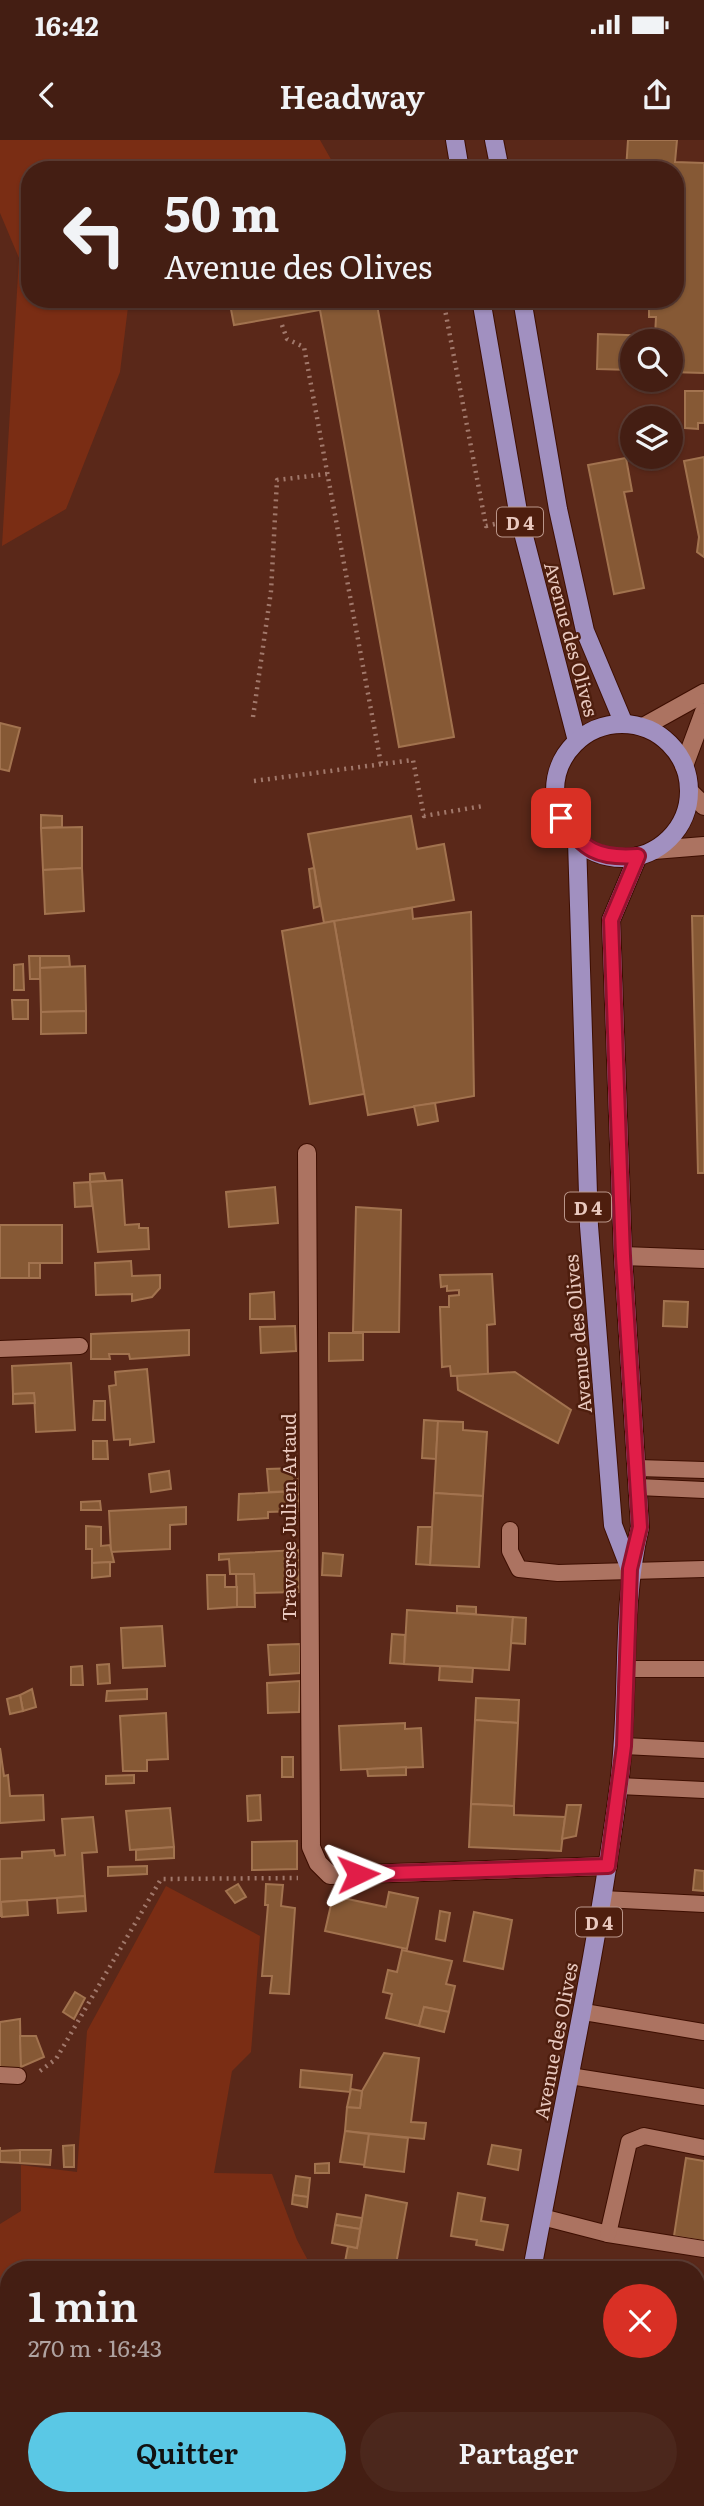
<!DOCTYPE html>
<html lang="fr">
<meta charset="utf-8">
<style>
:root{--surface:#441e13;--page:#4b271c;--text:#f1f3f6;--muted:#afa2a0;--line:#5c3c33;--accent:#5ac8e5}
body{margin:0;font-family:Literata,serif;background:var(--page);color:var(--text);height:100vh;display:flex;flex-direction:column;font-size:26px;white-space:nowrap}
*{box-sizing:border-box;margin:0}
p{font-size:23px;color:var(--muted)}
.icon{flex:none;width:38px;height:38px;fill:none;stroke:currentColor;stroke-width:2;stroke-linecap:round;stroke-linejoin:round}
.map{position:relative;flex:1;overflow:hidden}
.drawer{position:absolute;left:0px;top:2121px;width:705px;height:245px;display:flex;flex-direction:column;background:var(--surface);border-radius:28px 28px 0 0;box-shadow:0 2px 5px #0004,0 0 0 2px var(--line)}
.drawer>*{flex:none}
.hud{position:absolute;left:21px;top:21px;width:663px;height:147px;border-radius:28px;box-shadow:0 2px 5px #0004,0 0 0 2px var(--line);background:#441e13;color:var(--text);overflow:hidden}
.buttons{position:absolute;left:620px;top:189px;display:grid;gap:14px}
.buttons a{display:grid;place-items:center;width:63px;height:63px;border-radius:50%;background:var(--surface);box-shadow:0 2px 5px #0004,0 0 0 2px var(--line);font-size:35px}
.pin{position:absolute;display:grid;place-items:center;width:60px;height:60px;color:#fff;margin:-30px;border-radius:14px;box-shadow:0 4px 10px #0006}
.me{position:absolute;width:77px;margin:-38px;rotate:88deg;stroke-linejoin:round;filter:drop-shadow(0 0 5px #0008)}
.turn{display:flex;align-items:center;gap:24px;height:147px;padding:0 28px;font-size:32px}
.turn .icon{width:91px;height:91px;stroke-width:2.5}
.turn b{display:block;font-size:49px;line-height:60px}
.round{display:grid;place-items:center;flex:none;width:74px;height:74px;border-radius:37px;background:var(--page)}
.summary{display:flex;align-items:center;justify-content:space-between;height:119px;padding:0 28px}
h1{font-size:42px;font-weight:600;line-height:52px}
.primary-button{display:flex;gap:14px;margin-top:auto;padding:14px 28px}
.primary-button a{flex:1;height:80px;border-radius:42px;background:var(--accent);color:#111;font-size:28px;font-weight:600;line-height:80px;text-align:center}
.primary-button a+a{background:var(--page);color:var(--text)}
.status{display:flex;justify-content:space-between;align-items:center;height:49px;padding:0 35px;background:var(--surface);direction:ltr}
.status svg{height:19px;fill:currentColor}
header{display:flex;justify-content:space-between;align-items:center;height:91px;padding:0 28px;background:var(--surface);font-size:32px;font-weight:600}
.map>svg:first-child{display:block}
.green{fill:#7a2d14}
.building{fill:#865935;stroke:#a2734f;stroke-width:2}
.lines{fill:none;stroke-linecap:round;stroke-linejoin:round}
.service-casing{stroke:#3d0e01;stroke-width:18}
.minor-casing{stroke:#3d0e01;stroke-width:20}
.primary-casing{stroke:#3d0e01;stroke-width:20}
.path{stroke:#a1786b;stroke-width:4.5;stroke-dasharray:2 5;stroke-linecap:butt}
.service{stroke:#ac7361;stroke-width:16}
.minor{stroke:#ac7361;stroke-width:18}
.primary{stroke:#a190c0;stroke-width:18}
.route-casing{stroke:#92132f;stroke-width:18}
.route{stroke:#e11d48;stroke-width:12}
.labels{text-anchor:middle;dominant-baseline:central;stroke-width:5;stroke-linejoin:round;paint-order:stroke}
.shield{fill:#4e1e0e;stroke:#ba968a;stroke-width:2}
.shield-label{font-size:18px;font-weight:bold;fill:#e9c9bf}
.street-label{font-size:19px;fill:#e9c9bf;stroke:#4e1e0e}
</style>
<div class="status"><b>16:42</b><svg viewBox="0 0 49 12"><path d="M0 12V9h3v3zM5 12V6h3v6zM10 12V3h3v9zM15 12V0h3v12zM26 1h20v11H26zM47 4h2v5h-2z"/></svg></div>
<header><svg class="icon" aria-label="back" viewBox="0 0 24 24"><path d="M15 5l-7 7 7 7"/></svg>Headway<svg class="icon" aria-label="share" viewBox="0 0 24 24"><path d="M12 15V3M7 8l5-5 5 5M5 13v7h14v-7"/></svg></header>
<div class="map">
<svg width="704" height="2366" viewBox="0 0 704 2366">
<rect width="100%" height="100%" fill="#5a2819"/>
<g class="green">
<polygon points="0,0 320,0 337,30 30,30 30,159 129,159 120,232 66,369 2,406 19,118 0,73"/>
<polygon points="166,1746 260,1796 251,1912 232,1931 214,2033 272,2034 297,2100 313,2130 9,2130 9,2357 170,2357 165,2366 0,2366 0,2084 21,2071 21,2025 77,2032 87,1891"/>
</g>
<g class="building">
<polygon points="628,0 677,0 675,22 704,23 704,233 670,232 670,201 632,201 632,230 597,229 598,194 655,196 656,177 649,177 649,159 676,159 676,30 626,30"/>
<polygon points="229,159 319,159 320,170 234,185"/>
<polygon points="328,159 376,159 454,597 399,607 320,170 319,161"/>
<polygon points="685,251 704,251 704,283 698,283 698,289 685,288"/>
<polygon points="704,317 704,417 697,412 699,397 684,321"/>
<polygon points="626,318 632,351 624,352 644,448 614,454 588,325"/>
<polygon points="0,583 20,588 9,631 0,629"/>
<polygon points="41,675 62,676 62,687 41,688"/>
<polygon points="411,676 417,709 444,704 454,760 324,783 308,694"/>
<polygon points="82,687 82,728 43,730 41,688"/>
<polygon points="82,728 84,771 45,774 43,730"/>
<polygon points="314,728 320,766 314,768 309,729"/>
<polygon points="412,768 413,779 471,772 474,956 368,975 334,781"/>
<polygon points="692,776 704,776 704,1033 698,1033"/>
<polygon points="334,781 364,954 310,964 282,791"/>
<polygon points="29,816 40,816 40,839 30,839"/>
<polygon points="40,816 69,816 70,827 40,828"/>
<polygon points="23,824 24,850 14,850 14,825"/>
<polygon points="85,826 86,871 41,872 40,828"/>
<polygon points="12,860 28,860 28,879 13,879"/>
<polygon points="86,871 86,893 41,894 41,872"/>
<polygon points="435,963 438,981 418,985 414,966"/>
<polygon points="104,1033 106,1041 90,1042 90,1034"/>
<polygon points="122,1040 125,1085 139,1084 139,1088 148,1088 149,1109 98,1112 90,1042"/>
<polygon points="90,1042 92,1066 75,1067 74,1043"/>
<polygon points="275,1047 278,1083 229,1087 226,1052"/>
<polygon points="356,1067 401,1070 399,1192 353,1192"/>
<polygon points="0,1085 62,1085 62,1123 29,1123 29,1138 0,1138"/>
<polygon points="131,1121 132,1136 160,1135 160,1148 152,1157 132,1161 132,1154 96,1155 95,1123"/>
<rect x="29" y="1123" width="11" height="15"/>
<polygon points="492,1134 495,1184 487,1185 488,1235 451,1236 450,1226 442,1227 440,1167 449,1167 449,1156 459,1155 459,1150 447,1151 447,1146 441,1147 440,1135"/>
<polygon points="274,1152 275,1179 250,1179 250,1154"/>
<polygon points="664,1161 688,1162 687,1187 663,1186"/>
<polygon points="295,1186 296,1211 261,1213 260,1187"/>
<polygon points="189,1190 189,1215 130,1219 129,1214 109,1214 110,1219 91,1219 91,1194"/>
<polygon points="329,1193 363,1193 363,1220 329,1221"/>
<polygon points="71,1223 75,1290 36,1292 34,1253 13,1254 12,1226"/>
<polygon points="147,1229 154,1302 130,1305 130,1299 114,1300 109,1246 116,1245 115,1232"/>
<polygon points="515,1232 571,1270 558,1303 458,1250 457,1236"/>
<polygon points="34,1253 35,1263 13,1264 13,1254"/>
<polygon points="94,1261 105,1261 105,1280 93,1280"/>
<polygon points="424,1280 438,1281 436,1319 422,1318"/>
<polygon points="438,1281 463,1282 463,1290 487,1292 483,1356 434,1353"/>
<polygon points="93,1301 107,1301 108,1319 93,1319"/>
<polygon points="297,1328 298,1351 269,1352 267,1329"/>
<polygon points="169,1331 171,1349 151,1352 149,1334"/>
<polygon points="298,1351 298,1371 268,1372 268,1378 238,1380 239,1354"/>
<polygon points="434,1353 483,1356 479,1427 430,1425"/>
<polygon points="100,1361 101,1370 81,1370 81,1362"/>
<polygon points="186,1367 186,1384 170,1385 170,1409 111,1412 109,1371"/>
<polygon points="86,1386 101,1387 101,1406 110,1405 114,1422 92,1423 92,1409 86,1409"/>
<polygon points="418,1387 432,1387 430,1425 416,1424"/>
<polygon points="298,1410 299,1452 255,1453 254,1434 230,1434 229,1419 219,1420 219,1414"/>
<polygon points="323,1413 343,1415 341,1436 322,1435"/>
<polygon points="110,1422 110,1436 92,1438 92,1423"/>
<polygon points="236,1434 254,1434 255,1467 237,1467"/>
<polygon points="207,1435 225,1435 225,1447 237,1447 237,1467 208,1469"/>
<polygon points="457,1466 476,1467 476,1474 457,1473"/>
<polygon points="407,1470 513,1477 509,1530 404,1524"/>
<polygon points="513,1477 526,1478 525,1504 511,1503"/>
<polygon points="162,1486 165,1526 123,1528 121,1488"/>
<polygon points="392,1494 405,1495 404,1524 390,1523"/>
<polygon points="300,1504 300,1533 270,1535 268,1505"/>
<polygon points="109,1524 110,1543 98,1544 97,1525"/>
<polygon points="82,1526 83,1545 71,1545 71,1527"/>
<polygon points="440,1526 473,1528 472,1542 439,1540"/>
<polygon points="300,1541 299,1572 268,1573 267,1543"/>
<polygon points="32,1549 36,1567 23,1571 20,1555"/>
<polygon points="147,1549 147,1559 106,1561 107,1551"/>
<polygon points="20,1555 23,1571 10,1574 7,1559"/>
<polygon points="476,1558 519,1560 518,1583 475,1580"/>
<polygon points="166,1573 168,1619 147,1620 147,1631 123,1631 120,1576"/>
<polygon points="475,1580 518,1583 514,1666 471,1664"/>
<polygon points="405,1583 405,1589 421,1588 423,1627 341,1630 339,1586"/>
<polygon points="0,1608 4,1636 8,1635 10,1656 43,1655 44,1680 0,1683"/>
<rect x="282" y="1617" width="11" height="20"/>
<polygon points="406,1627 406,1635 368,1636 367,1629"/>
<polygon points="134,1635 134,1643 106,1644 106,1636"/>
<polygon points="260,1655 261,1680 248,1681 247,1656"/>
<polygon points="471,1664 514,1666 514,1675 565,1677 561,1711 469,1707"/>
<polygon points="567,1665 581,1665 576,1696 562,1699"/>
<polygon points="170,1668 174,1707 130,1710 126,1671"/>
<polygon points="93,1677 97,1712 82,1713 85,1756 1,1762 0,1777 0,1719 22,1718 22,1712 54,1710 55,1716 65,1715 62,1679"/>
<polygon points="297,1701 297,1729 252,1730 252,1702"/>
<polygon points="174,1707 174,1718 136,1720 136,1710"/>
<polygon points="147,1726 147,1734 108,1736 108,1727"/>
<polygon points="695,1730 704,1731 704,1751 693,1750"/>
<polygon points="238,1744 246,1757 235,1763 226,1751"/>
<polygon points="266,1744 283,1745 281,1766 295,1768 289,1854 270,1853 272,1836 262,1836 268,1765 265,1765"/>
<polygon points="389,1752 418,1758 407,1809 325,1791 333,1756 386,1767"/>
<polygon points="85,1756 86,1771 58,1773 57,1758"/>
<polygon points="27,1760 28,1775 2,1777 1,1762"/>
<polygon points="440,1771 450,1773 445,1801 436,1799"/>
<polygon points="474,1772 512,1780 503,1829 464,1821"/>
<polygon points="402,1810 452,1821 446,1844 455,1846 449,1872 424,1867 419,1886 386,1878 392,1854 383,1852 388,1830 397,1832"/>
<polygon points="75,1852 85,1858 74,1879 63,1872"/>
<polygon points="424,1867 449,1872 444,1892 419,1886"/>
<polygon points="20,1879 21,1929 0,1929 0,1882"/>
<polygon points="20,1896 36,1896 44,1917 21,1927"/>
<polygon points="384,1913 419,1918 411,1982 426,1983 424,1999 345,1991 347,1967 360,1968 362,1951"/>
<polygon points="301,1930 352,1935 350,1952 300,1947"/>
<polygon points="351,1949 362,1951 360,1968 347,1967"/>
<polygon points="345,1991 369,1994 365,2025 340,2022"/>
<polygon points="369,1994 408,1998 404,2032 364,2027"/>
<polygon points="74,2005 74,2027 64,2027 63,2006"/>
<polygon points="492,2005 521,2010 518,2030 488,2024"/>
<polygon points="0,2007 0,2011 20,2010 20,2023 0,2022"/>
<polygon points="20,2010 51,2010 50,2025 20,2023"/>
<polygon points="686,2018 704,2021 704,2101 674,2096"/>
<polygon points="329,2023 329,2033 315,2033 315,2024"/>
<polygon points="296,2036 310,2038 308,2057 293,2055"/>
<polygon points="458,2053 485,2058 481,2081 508,2085 503,2110 476,2105 477,2100 451,2096"/>
<polygon points="293,2055 308,2057 307,2067 292,2064"/>
<polygon points="366,2055 407,2063 395,2130 345,2122 348,2106 357,2108"/>
<polygon points="337,2074 362,2078 360,2089 335,2085"/>
<polygon points="335,2085 360,2089 357,2108 332,2103"/>
<polygon points="345,2122 375,2127 375,2130 343,2130"/>
<polygon points="696,2201 704,2202 704,2299 696,2297"/>
</g>
<g class="lines">
<defs>
<g id="service">
<polyline points="0,1209 80,1206"/>
<polyline points="638,1328 704,1330"/>
<polyline points="638,1347 704,1350"/>
<polyline points="510,1390 510,1411 519,1429 558,1433 704,1429"/>
<polyline points="626,1529 704,1529"/>
<polyline points="624,1606 704,1610"/>
<polyline points="619,1646 704,1650"/>
<polyline points="603,1759 704,1764"/>
<polyline points="584,1872 704,1892"/>
<polyline points="0,1935 18,1936"/>
<polyline points="570,1936 704,1957"/>
<polyline points="542,2077 608,2094 704,2109"/>
<polyline points="608,2094 629,2002 644,1996 704,2008"/>
<polyline points="696,2156 704,2156"/>
<polyline points="696,2338 704,2339"/>
</g>
<g id="minor">
<polyline points="643,587 704,553"/>
<polyline points="684,626 704,572"/>
<polyline points="689,651 704,666"/>
<polyline points="654,710 704,706"/>
<polyline points="307,1013 311,1707 318,1723 330,1735 608,1726"/>
<polyline points="623,1116 704,1119"/>
</g>
<g id="primary">
<polyline points="455,0 460,30"/>
<polyline points="494,0 500,30"/>
<polyline points="481,159 519,377 577,601"/>
<polyline points="522,159 558,369 585,491 624,584"/>
<circle cx="622" cy="651" r="67"/>
<polyline points="577,701 589,1086 613,1385 630,1429"/>
<path d="M532,2130C562,1968 598,1808 619,1645C630,1559 620,1471 640,1387L623,1116L611,780L638,716"/>
<polyline points="492,2366 493,2357"/>
</g>
</defs>
<use href="#service" class="service-casing"/>
<use href="#minor" class="minor-casing"/>
<use href="#primary" class="primary-casing"/>
<g class="path">
<polyline points="443,159 486,386 495,384"/>
<polyline points="282,185 287,199 304,207 381,624"/>
<polyline points="253,577 271,451 277,340 327,334"/>
<polyline points="254,641 413,620 424,676 483,666"/>
<polyline points="40,1931 56,1919 161,1739 298,1738"/>
</g>
<use href="#service" class="service"/>
<use href="#minor" class="minor"/>
<use href="#primary" class="primary"/>
</g>
<g class="lines">
<defs>
<path id="route" d="M358,1734L608,1726L624,1606L630,1429L640,1387L623,1116L611,780L638,716C598,719 583,710 561,678"/>
</defs>
<use href="#route" class="route-casing"/>
<use href="#route" class="route"/>
</g>
<g class="labels">
<g class="shield">
<rect x="497" y="367.5" width="46" height="29" rx="5"/>
<rect x="565" y="1052.5" width="46" height="29" rx="5"/>
<rect x="576" y="1767.5" width="46" height="29" rx="5"/>
</g>
<g class="shield-label">
<text x="520" y="382">D 4</text>
<text x="588" y="1067">D 4</text>
<text x="599" y="1782">D 4</text>
</g>
<g class="street-label">
<text transform="translate(572 499) rotate(75)">Avenue des Olives</text>
<text transform="translate(577 1194) rotate(-95)">Avenue des Olives</text>
<text transform="translate(288 1377) rotate(-90)">Traverse Julien Artaud</text>
<text transform="translate(555 1901) rotate(-79)">Avenue des Olives</text>
</g>
</g>
</svg>
<div class="buttons">
<a><svg class="icon" aria-label="search" viewBox="0 0 24 24"><circle cx="10" cy="10" r="6"/><path d="M15 15l6 6"/></svg></a>
<a><svg class="icon" aria-label="layers" viewBox="0 0 24 24"><path d="M12 4l9 5-9 5-9-5zM3 14l9 5 9-5"/></svg></a>
</div>
<div class="pin" style="left:561px;top:678px;background:#d93025"><svg class="icon" aria-label="arrive" viewBox="0 0 24 24"><path d="M6 21V4h12l-3 4 3 4H6"/></svg></div>
<svg class="me" style="left:358px;top:1734px" viewBox="-20 -20 40 40"><path d="M0-17L14 15 0 8-14 15z" fill="#e11d48" stroke="#fff" stroke-width="4"/></svg>
<div class="hud">
<div class="turn"><svg class="icon" aria-label="left" viewBox="0 0 24 24"><path d="M17 20v-9H6M10 6l-5 5 5 5"/></svg><div><b>50 m</b>Avenue des Olives</div></div>
</div>
<section class="drawer">
<div class="summary"><div><h1>1 min</h1><p>270 m · 16:43</p></div><a class="round" style="background:#d93025;color:#fff"><svg class="icon" aria-label="close" viewBox="0 0 24 24"><path d="M6 6l12 12M18 6L6 18"/></svg></a></div>
<div class="primary-button"><a>Quitter</a><a>Partager</a></div>
</section>
</div>
